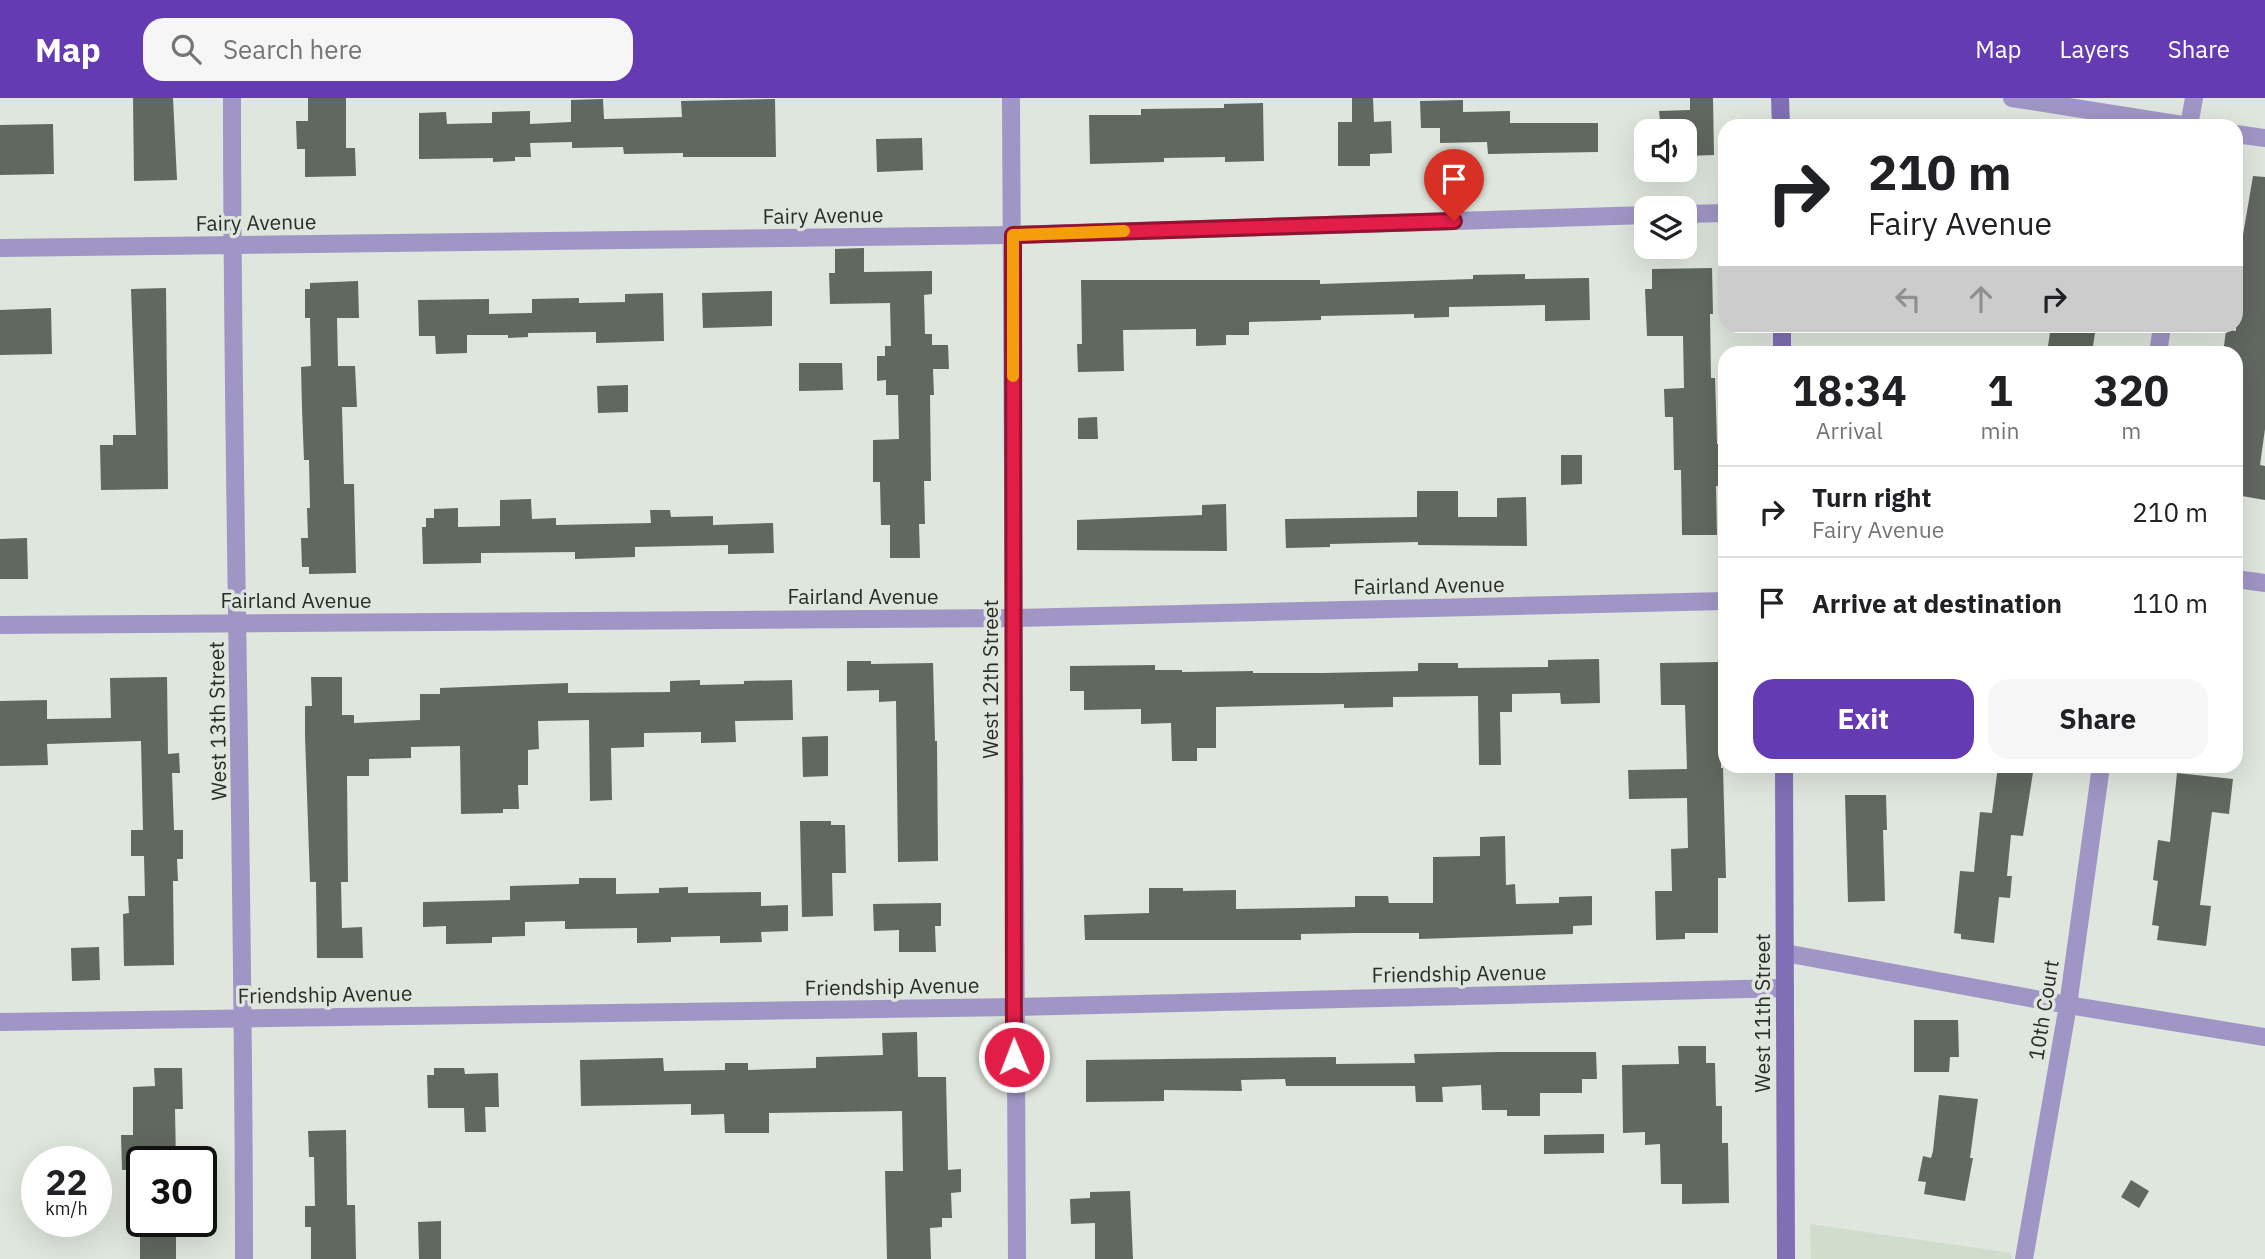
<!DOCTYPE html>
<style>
:root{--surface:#fff;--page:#f6f6f6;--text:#202124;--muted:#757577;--line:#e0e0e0;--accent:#643bb3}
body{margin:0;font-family:"IBM Plex Sans",sans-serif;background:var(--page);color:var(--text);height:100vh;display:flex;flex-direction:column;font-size:26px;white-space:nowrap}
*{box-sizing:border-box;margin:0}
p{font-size:23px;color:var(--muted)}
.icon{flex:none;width:38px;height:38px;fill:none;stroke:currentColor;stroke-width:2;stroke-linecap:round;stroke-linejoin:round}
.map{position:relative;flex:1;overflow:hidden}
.panel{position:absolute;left:1718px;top:248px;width:525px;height:427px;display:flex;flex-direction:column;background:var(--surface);border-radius:21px;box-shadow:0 7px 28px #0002}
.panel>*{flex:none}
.banner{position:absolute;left:1718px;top:21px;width:525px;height:214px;border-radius:21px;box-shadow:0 7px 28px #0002;background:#fff;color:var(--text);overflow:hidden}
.controls{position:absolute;left:1634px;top:21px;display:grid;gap:14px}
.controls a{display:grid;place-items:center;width:63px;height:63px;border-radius:14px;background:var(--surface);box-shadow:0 7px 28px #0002;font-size:35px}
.speed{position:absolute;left:21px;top:1048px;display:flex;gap:14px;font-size:35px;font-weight:700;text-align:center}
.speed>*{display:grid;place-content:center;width:91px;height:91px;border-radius:50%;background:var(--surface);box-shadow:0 7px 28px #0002;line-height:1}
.speed small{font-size:18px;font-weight:400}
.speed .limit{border:4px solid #111;border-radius:10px;background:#fff;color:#111}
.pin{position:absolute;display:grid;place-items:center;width:60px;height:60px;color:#fff;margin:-72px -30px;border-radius:50% 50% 50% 0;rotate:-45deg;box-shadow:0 0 7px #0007}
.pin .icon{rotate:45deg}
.me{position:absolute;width:77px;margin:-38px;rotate:359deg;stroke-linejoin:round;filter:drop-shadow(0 0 5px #0008)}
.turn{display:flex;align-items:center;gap:24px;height:147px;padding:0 35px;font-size:32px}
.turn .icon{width:91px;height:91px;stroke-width:2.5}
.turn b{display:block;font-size:49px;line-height:60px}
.lanes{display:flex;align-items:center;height:66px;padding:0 35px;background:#0003;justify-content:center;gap:35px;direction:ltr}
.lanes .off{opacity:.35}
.eta{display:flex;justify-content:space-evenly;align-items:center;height:119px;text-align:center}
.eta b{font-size:42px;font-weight:700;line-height:49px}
.action{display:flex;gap:14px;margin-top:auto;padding:14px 35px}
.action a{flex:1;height:80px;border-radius:21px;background:var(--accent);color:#fff;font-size:28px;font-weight:700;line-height:80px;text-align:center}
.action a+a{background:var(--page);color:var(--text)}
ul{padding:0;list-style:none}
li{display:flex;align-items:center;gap:21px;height:91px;padding:0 35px;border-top:2px solid var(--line)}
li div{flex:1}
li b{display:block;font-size:26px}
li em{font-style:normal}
header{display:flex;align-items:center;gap:42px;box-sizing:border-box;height:98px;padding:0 35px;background:var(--accent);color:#fff}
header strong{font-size:33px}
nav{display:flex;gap:38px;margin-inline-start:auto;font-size:24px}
.search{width:490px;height:63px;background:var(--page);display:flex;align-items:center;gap:18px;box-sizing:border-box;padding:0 24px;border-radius:21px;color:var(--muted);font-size:26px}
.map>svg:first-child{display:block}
.built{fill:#d0ddcd}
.building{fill:#616860}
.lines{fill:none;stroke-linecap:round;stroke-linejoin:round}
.minor{stroke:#a096c6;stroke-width:18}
.secondary{stroke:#806fb5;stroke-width:18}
.route-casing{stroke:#92132f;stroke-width:18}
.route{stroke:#e11d48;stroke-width:12}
.slow{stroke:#f59e0b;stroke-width:12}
.labels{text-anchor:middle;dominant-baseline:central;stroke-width:7;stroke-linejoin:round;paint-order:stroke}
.street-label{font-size:21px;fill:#292c28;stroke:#dfe6dd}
</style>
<header>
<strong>Map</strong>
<div class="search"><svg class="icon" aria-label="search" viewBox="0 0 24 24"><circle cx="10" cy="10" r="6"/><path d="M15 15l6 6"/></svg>Search here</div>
<nav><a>Map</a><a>Layers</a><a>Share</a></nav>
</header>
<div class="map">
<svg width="2265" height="1161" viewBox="0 0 2265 1161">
<rect width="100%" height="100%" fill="#dfe6dd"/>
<polygon class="built" points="1810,1126 2012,1155 2011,1161 1811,1161"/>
<g class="building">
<polygon points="133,0 173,0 177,82 134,83"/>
<polygon points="308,0 346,0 346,50 355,50 356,78 305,79 305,51 297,51 296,23 308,23"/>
<polygon points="1352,0 1373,0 1374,24 1391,23 1392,55 1370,56 1370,68 1338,68 1338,24 1352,24"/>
<polygon points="1690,0 1713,0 1714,57 1685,58 1685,33 1652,33 1652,22 1660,22 1659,13 1690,12"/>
<polygon points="603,1 604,21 682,19 681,3 775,1 776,59 683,59 683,55 624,56 623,49 572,50 572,44 530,45 531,59 515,59 515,63 493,64 493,60 419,61 419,15 446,14 447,26 492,25 492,14 530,13 530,26 571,24 571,2"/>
<polygon points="1463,2 1463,14 1510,13 1510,25 1598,25 1598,54 1488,56 1487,44 1440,45 1440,30 1421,30 1420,3"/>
<polygon points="1263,5 1264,63 1225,64 1225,59 1164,60 1164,64 1090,66 1089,17 1141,17 1141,11 1224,10 1224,6"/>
<polygon points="53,26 54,76 0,77 0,27"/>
<polygon points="922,40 923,72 877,74 876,41"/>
<polygon points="2253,78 2265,79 2265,331 2260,367 2265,368 2265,402 2236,397 2236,256 2223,256 2226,232 2236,233 2236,178"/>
<polygon points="864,150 864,174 932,173 932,196 924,197 925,236 932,236 932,247 948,247 949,271 933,271 934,297 930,297 931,383 924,383 925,426 919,426 920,460 890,460 890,427 881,427 880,384 873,384 873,342 899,341 898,297 886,297 886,282 877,283 877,258 885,258 885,248 891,248 890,205 830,206 829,175 835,175 835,151"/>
<polygon points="1712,170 1713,216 1710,216 1711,280 1715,280 1717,346 1720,346 1721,388 1716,388 1717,437 1682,437 1681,372 1674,372 1673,319 1665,319 1664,291 1684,290 1683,238 1647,238 1645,191 1652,191 1652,171"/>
<polygon points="1525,176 1525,181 1589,180 1590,222 1545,223 1545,207 1449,209 1449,219 1414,220 1414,216 1321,218 1321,222 1249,224 1249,237 1226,237 1226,247 1196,248 1196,231 1123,232 1124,273 1078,274 1077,246 1082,246 1081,182 1320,182 1320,186 1473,181 1473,177"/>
<polygon points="358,183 359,220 337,220 338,268 355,268 357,309 342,309 344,386 354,386 356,475 309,476 309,469 302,469 301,440 308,440 307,410 310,410 309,362 304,362 302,310 301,269 311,268 310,220 305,220 305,191 310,191 310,185"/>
<polygon points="166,190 168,391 101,392 100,347 113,347 113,337 136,337 131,191"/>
<polygon points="772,193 772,228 703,230 702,195"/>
<polygon points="663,195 664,243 596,245 596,234 528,235 528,239 508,240 508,237 467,237 467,255 436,256 435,238 419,238 418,202 489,201 489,216 532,215 532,201 579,200 579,205 625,204 625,196"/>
<polygon points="51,210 52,256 0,257 0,212"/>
<polygon points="2051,228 2096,228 2092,255 2048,248"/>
<polygon points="799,265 842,265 843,292 799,293"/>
<polygon points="628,287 628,314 598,315 597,288"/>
<polygon points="1097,319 1098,341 1078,341 1078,320"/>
<polygon points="1561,357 1582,357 1582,386 1561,387"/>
<polygon points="1417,393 1458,393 1458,419 1497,419 1497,400 1526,399 1527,448 1418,447 1418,444 1330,446 1330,449 1286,450 1285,421 1417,419"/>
<polygon points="531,401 532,421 556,420 556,427 651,425 650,412 670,412 671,419 713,418 713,427 773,425 774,455 728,456 728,447 635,449 635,459 575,461 575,454 481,455 481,465 423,466 422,429 426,429 426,420 434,420 434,411 458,410 458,429 500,428 500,402"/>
<polygon points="1226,406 1227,453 1077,452 1077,422 1202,417 1202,407"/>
<polygon points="27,440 28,481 0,481 0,441"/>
<polygon points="1599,561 1600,605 1561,606 1560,595 1512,596 1512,614 1500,614 1501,667 1479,667 1478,598 1393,599 1393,609 1344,610 1344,606 1216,609 1216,650 1197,650 1197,663 1172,663 1171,625 1141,626 1141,611 1084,612 1084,593 1070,593 1070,568 1155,567 1155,572 1182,572 1182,574 1253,573 1253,575 1323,575 1418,573 1418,565 1458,565 1458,570 1548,569 1548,562"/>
<polygon points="847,563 871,563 871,566 933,565 935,643 937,643 938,763 898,764 896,603 879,604 879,592 847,593"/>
<polygon points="1720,564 1721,670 1723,670 1726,780 1718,780 1718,835 1685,835 1685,841 1656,842 1655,793 1672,793 1671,751 1688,750 1687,700 1629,701 1628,672 1687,671 1685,607 1661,607 1660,565"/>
<polygon points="167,579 168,656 179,655 180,675 172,675 174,732 183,732 183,761 177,761 178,783 173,783 174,867 124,868 123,816 129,815 128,798 145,798 144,758 131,758 131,732 143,732 141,643 47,646 48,667 0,668 0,603 47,602 47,621 111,620 110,580"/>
<polygon points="311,579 342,579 342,617 354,617 354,625 420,622 420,596 440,596 440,590 568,585 568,595 670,594 670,583 700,582 700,587 744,586 744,583 792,582 793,622 735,623 736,644 701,645 701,634 644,635 644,649 611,650 612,702 590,703 589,622 538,623 539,651 528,652 528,687 518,687 519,711 503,711 503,715 461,716 460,648 411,649 411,660 369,661 369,678 347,678 348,784 341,784 342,830 362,829 363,860 317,860 316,784 310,784 305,638 305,608 312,608"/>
<polygon points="828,638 828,678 803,679 802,639"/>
<polygon points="1998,668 2034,668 2023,738 2011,737 2007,778 2012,778 2010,800 1999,799 1994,845 1961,841 1961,836 1954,835 1960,773 1974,774 1980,714 1992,715"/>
<polygon points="2177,675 2233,681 2229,716 2212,714 2200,807 2211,808 2206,848 2157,842 2159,828 2152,827 2158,783 2153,782 2158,742 2170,744"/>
<polygon points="1845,697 1886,697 1887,732 1883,732 1885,803 1848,804"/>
<polygon points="800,723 831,723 831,727 845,727 846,775 832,775 833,818 802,819"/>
<polygon points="1505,738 1506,787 1515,786 1516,806 1559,805 1559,799 1592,798 1592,827 1573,828 1573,836 1419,841 1419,835 1356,835 1301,836 1301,842 1085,842 1084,817 1149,815 1149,790 1183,790 1183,793 1236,792 1236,811 1355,809 1355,798 1388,798 1389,805 1433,805 1433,759 1480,758 1480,739"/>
<polygon points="579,780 616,780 616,796 659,795 659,790 688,789 688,795 761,794 761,808 788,807 788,833 761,834 762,844 720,845 720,838 671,839 671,844 637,845 637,830 565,831 565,823 525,824 525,838 492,839 492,845 446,846 446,828 423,829 423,804 510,802 510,788 579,786"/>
<polygon points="941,805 941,828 935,828 936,854 899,854 899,832 874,833 873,806"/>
<polygon points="99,849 100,882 72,883 71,850"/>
<polygon points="1914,922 1958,922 1959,959 1950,959 1949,974 1914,974"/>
<polygon points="917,934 918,979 946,979 948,1072 961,1071 961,1094 951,1095 952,1120 942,1120 942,1129 930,1130 931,1161 887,1161 885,1073 903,1073 902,1013 769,1015 769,1035 725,1035 724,1016 691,1017 691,1006 581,1008 580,962 663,960 664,973 725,972 725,965 748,965 748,972 816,970 816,959 883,957 882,935"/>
<polygon points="1678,948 1706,948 1706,965 1715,965 1716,1008 1722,1008 1722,1045 1728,1045 1729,1105 1682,1106 1682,1086 1661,1086 1660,1046 1645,1047 1645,1034 1623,1035 1622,967 1679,966"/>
<polygon points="1499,954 1596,954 1597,981 1582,981 1582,995 1540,995 1540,1018 1507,1018 1507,1012 1482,1012 1481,987 1442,989 1443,1004 1416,1004 1415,988 1286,988 1285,981 1241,982 1242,993 1164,992 1164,1003 1086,1004 1086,962 1336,959 1336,966 1415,965 1414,956"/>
<polygon points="154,970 182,970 183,1011 175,1011 176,1064 142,1064 142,1071 122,1072 121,1037 133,1037 133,989 155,988"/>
<polygon points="434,970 464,970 465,976 498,975 499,1009 485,1009 486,1034 465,1034 464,1010 428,1010 427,977 434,977"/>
<polygon points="1939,997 1978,1001 1970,1060 1973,1060 1965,1103 1924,1096 1926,1084 1918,1083 1923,1058 1931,1060 1933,1053"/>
<polygon points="346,1032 347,1107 355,1107 356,1161 311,1161 311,1129 305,1129 305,1108 315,1108 314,1059 309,1059 308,1033"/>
<polygon points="1604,1036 1604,1055 1544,1056 1544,1037"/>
<polygon points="2131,1082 2149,1093 2139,1110 2121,1099"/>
<polygon points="1130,1093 1133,1161 1095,1161 1095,1125 1071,1126 1070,1101 1090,1100 1090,1094"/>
<polygon points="441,1123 441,1161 419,1161 418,1124"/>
<rect x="140" y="1124" width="36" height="37"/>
</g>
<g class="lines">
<g class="minor">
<path d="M232,0C232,387 244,774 244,1161"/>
<polyline points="1011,0 1017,1161"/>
<polyline points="2012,0 2189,28"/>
<polyline points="2189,28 2194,0"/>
<polyline points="2236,36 2265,40"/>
<polyline points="1685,116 1726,115"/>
<polyline points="0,150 1012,137 1647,117"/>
<polyline points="2158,256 2162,228"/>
<polyline points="2236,481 2265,485"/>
<polyline points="0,527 1013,520 1726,503"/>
<polyline points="1785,855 2068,907 2265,939"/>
<polyline points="0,924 1014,909 1785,890"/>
<polyline points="2024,1161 2068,907 2101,668"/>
</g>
<g class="secondary">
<polyline points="1780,0 1781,28"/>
<polyline points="1782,228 1782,256"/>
<polyline points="1784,668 1786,1161"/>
</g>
</g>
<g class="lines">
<defs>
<polyline id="route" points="1014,959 1013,137 1454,123"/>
</defs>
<use href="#route" class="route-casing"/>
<use href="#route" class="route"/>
<polyline class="slow" points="1013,278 1013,137 1124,133"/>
</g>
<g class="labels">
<g class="street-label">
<text transform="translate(823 117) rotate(-1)">Fairy Avenue</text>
<text transform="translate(256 124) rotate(-1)">Fairy Avenue</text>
<text transform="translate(1429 487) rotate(-1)">Fairland Avenue</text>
<text x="863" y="498">Fairland Avenue</text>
<text x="296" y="502">Fairland Avenue</text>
<text transform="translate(990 581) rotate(-90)">West 12th Street</text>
<text transform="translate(217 623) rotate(-91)">West 13th Street</text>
<text transform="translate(1459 875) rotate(-1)">Friendship Avenue</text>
<text transform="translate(892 888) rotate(-1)">Friendship Avenue</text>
<text transform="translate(325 896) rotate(-1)">Friendship Avenue</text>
<text transform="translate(2043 912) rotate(-81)">10th Court</text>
<text transform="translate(1762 915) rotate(-90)">West 11th Street</text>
</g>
</g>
</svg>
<div class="controls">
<a><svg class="icon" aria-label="sound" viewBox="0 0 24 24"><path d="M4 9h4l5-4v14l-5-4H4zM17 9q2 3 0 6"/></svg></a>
<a><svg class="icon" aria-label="layers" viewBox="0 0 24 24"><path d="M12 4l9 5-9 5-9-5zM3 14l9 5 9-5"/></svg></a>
</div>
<div class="speed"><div>22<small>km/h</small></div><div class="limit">30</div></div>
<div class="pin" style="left:1454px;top:123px;background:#d93025"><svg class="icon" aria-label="arrive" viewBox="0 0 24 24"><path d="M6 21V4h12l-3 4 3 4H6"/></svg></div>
<svg class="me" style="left:1014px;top:959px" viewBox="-20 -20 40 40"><circle r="17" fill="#e11d48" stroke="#fff" stroke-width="3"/><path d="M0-11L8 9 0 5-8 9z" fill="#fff"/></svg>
<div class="banner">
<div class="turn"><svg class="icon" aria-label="right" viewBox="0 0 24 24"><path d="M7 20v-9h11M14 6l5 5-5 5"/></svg><div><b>210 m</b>Fairy Avenue</div></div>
<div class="lanes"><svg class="icon off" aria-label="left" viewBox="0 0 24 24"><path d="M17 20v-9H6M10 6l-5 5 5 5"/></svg><svg class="icon off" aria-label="ahead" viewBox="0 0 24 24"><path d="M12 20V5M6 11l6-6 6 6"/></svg><svg class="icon" aria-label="right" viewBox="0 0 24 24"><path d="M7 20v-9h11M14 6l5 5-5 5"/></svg></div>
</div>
<section class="panel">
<div class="eta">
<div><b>18:34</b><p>Arrival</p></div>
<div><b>1</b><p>min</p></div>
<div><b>320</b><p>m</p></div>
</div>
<ul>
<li><svg class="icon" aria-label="right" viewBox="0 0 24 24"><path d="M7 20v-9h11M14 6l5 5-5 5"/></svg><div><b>Turn right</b><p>Fairy Avenue</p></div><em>210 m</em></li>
<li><svg class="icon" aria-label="arrive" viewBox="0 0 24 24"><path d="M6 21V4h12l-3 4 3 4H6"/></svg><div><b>Arrive at destination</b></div><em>110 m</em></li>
</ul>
<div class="action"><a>Exit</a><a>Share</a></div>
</section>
</div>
